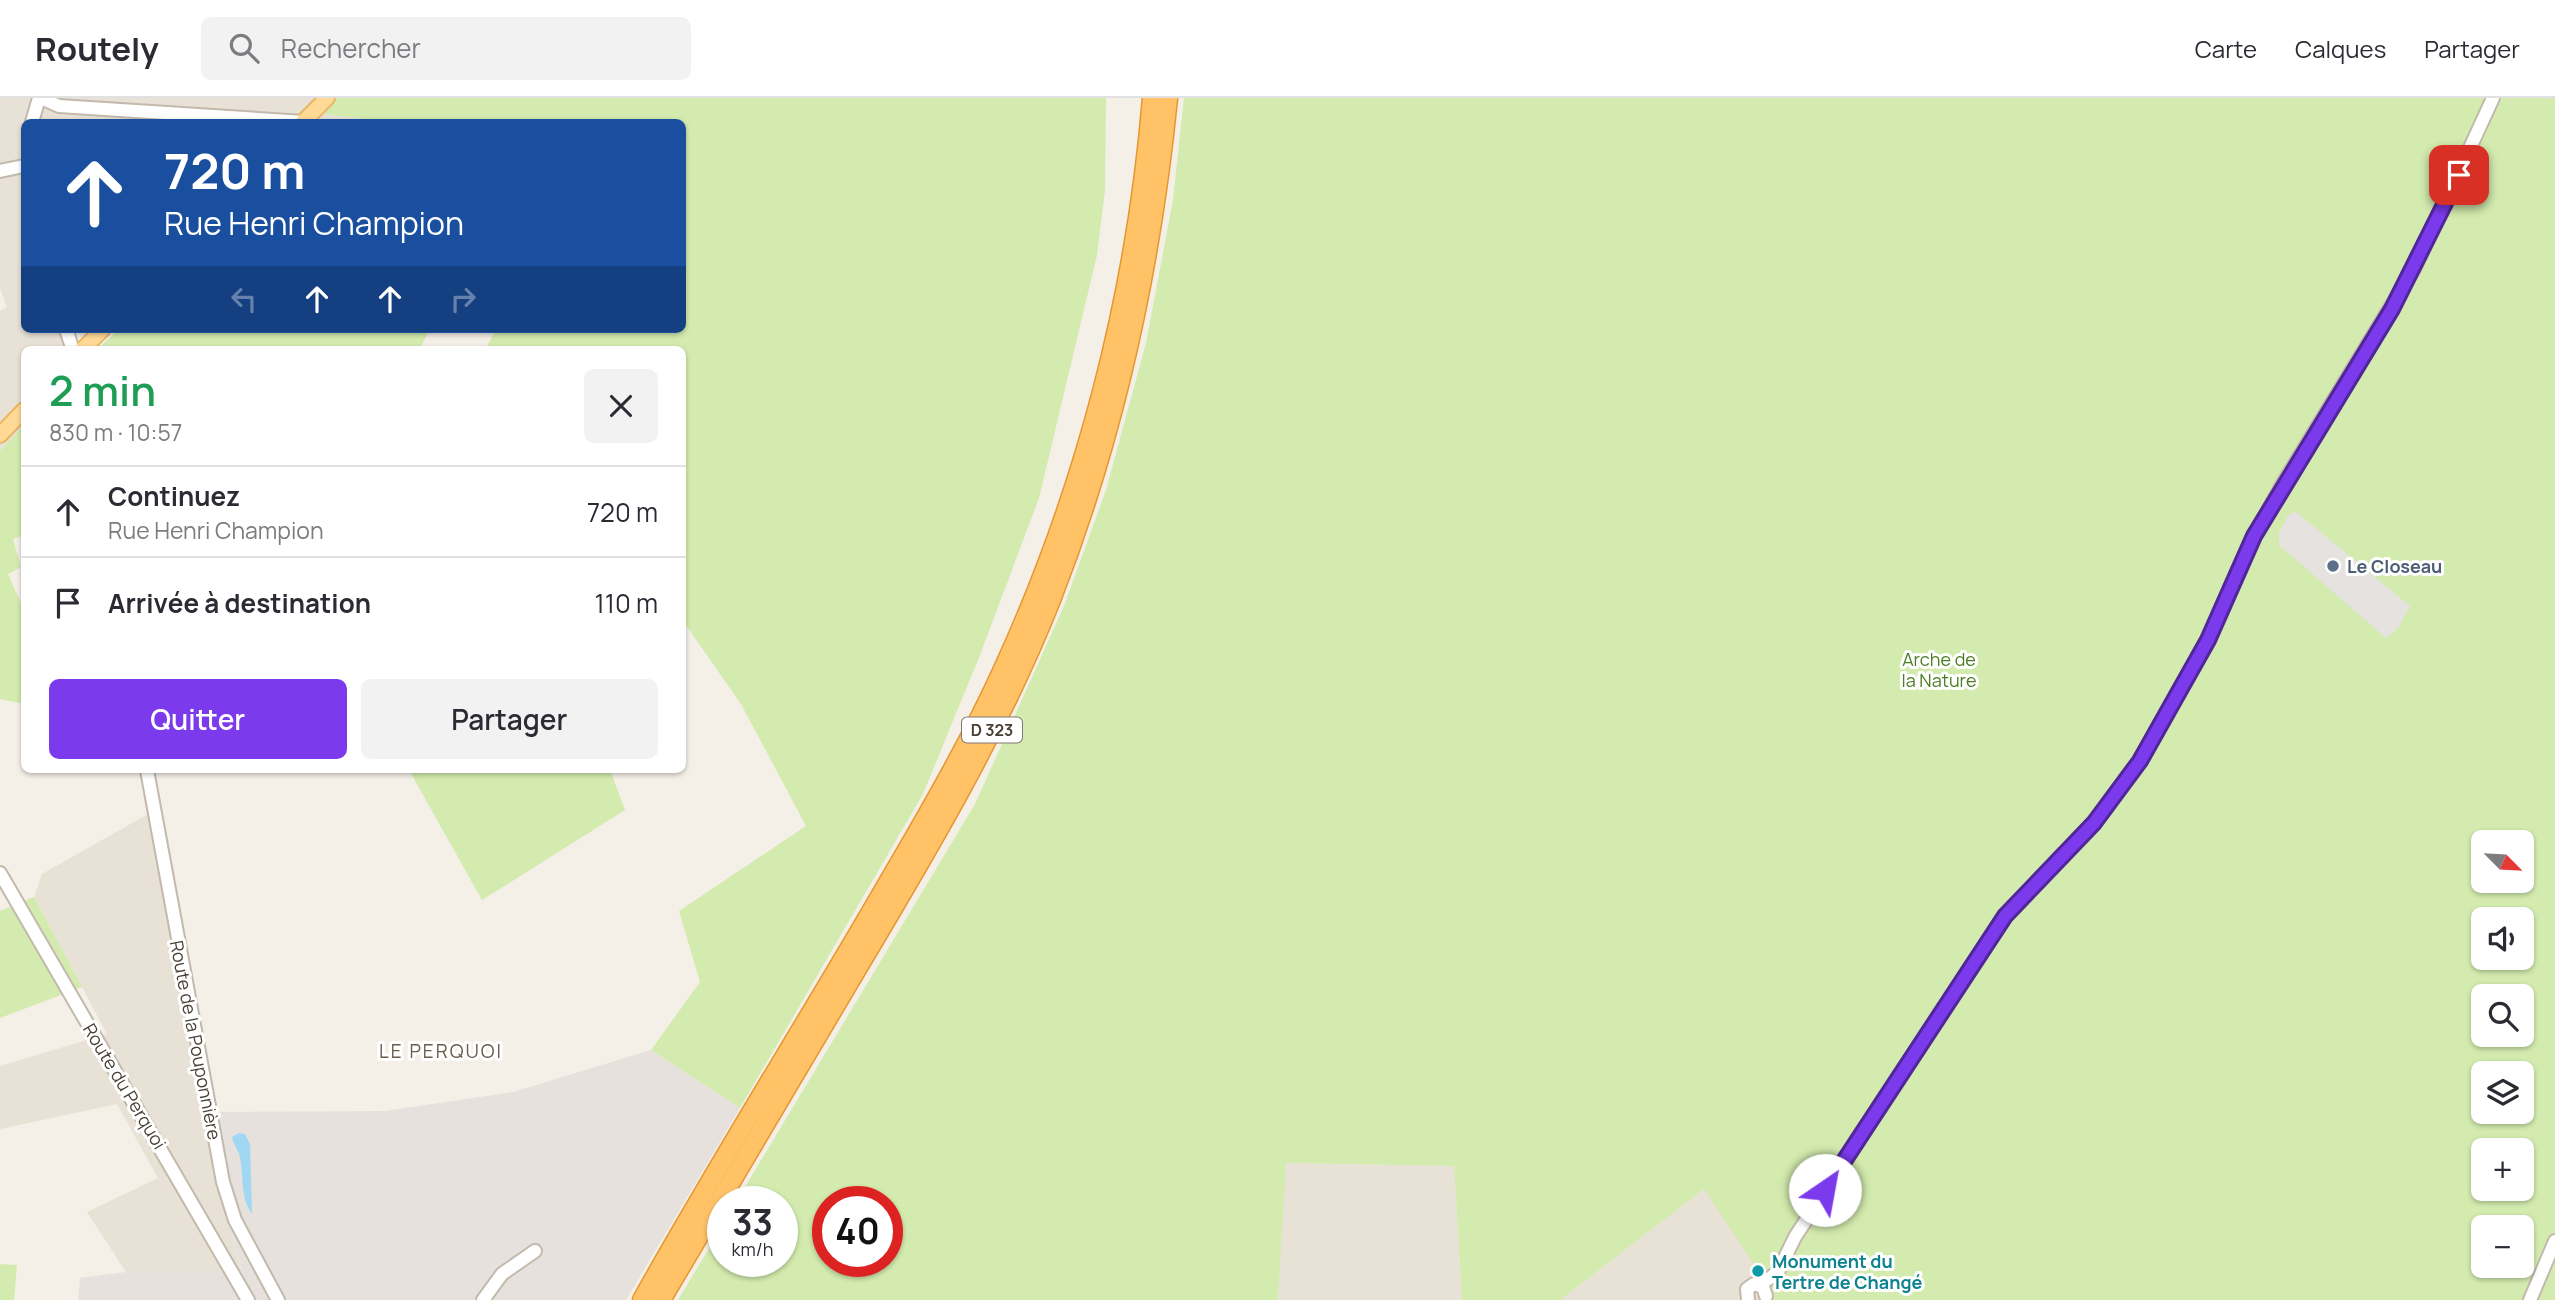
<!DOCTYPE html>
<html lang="fr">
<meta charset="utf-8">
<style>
:root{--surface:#fff;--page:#f2f2f3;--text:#2b2b33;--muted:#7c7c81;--line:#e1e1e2;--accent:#7c3aed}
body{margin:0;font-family:Manrope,sans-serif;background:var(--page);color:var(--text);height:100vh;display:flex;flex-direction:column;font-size:26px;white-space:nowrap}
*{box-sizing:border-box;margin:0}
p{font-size:23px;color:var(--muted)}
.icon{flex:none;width:38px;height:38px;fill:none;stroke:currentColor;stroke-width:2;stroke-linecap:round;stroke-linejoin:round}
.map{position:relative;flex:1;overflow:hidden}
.details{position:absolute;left:21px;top:248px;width:665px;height:427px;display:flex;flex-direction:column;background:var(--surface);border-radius:10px;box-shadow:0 2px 5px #0004}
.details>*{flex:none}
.guide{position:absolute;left:21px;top:21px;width:665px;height:214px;border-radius:10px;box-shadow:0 2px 5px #0004;background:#1a4fa0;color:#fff;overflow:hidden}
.needle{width:46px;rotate:114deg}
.buttons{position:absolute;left:2471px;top:732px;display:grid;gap:14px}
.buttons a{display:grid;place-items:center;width:63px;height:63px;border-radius:10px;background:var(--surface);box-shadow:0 2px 5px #0004;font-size:35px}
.speed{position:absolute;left:707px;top:1088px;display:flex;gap:14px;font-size:35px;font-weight:700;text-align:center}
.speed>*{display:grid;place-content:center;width:91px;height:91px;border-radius:50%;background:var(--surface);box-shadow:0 2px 5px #0004;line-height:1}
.speed small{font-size:18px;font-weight:400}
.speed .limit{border:10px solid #d22;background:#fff;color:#111}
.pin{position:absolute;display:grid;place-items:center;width:60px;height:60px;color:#fff;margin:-30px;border-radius:14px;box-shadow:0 4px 10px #0006}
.me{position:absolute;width:77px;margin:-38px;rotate:33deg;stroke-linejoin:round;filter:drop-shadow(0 0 5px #0008)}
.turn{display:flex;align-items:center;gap:24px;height:147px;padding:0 28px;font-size:32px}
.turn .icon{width:91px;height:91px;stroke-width:2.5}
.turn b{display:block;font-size:49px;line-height:60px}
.lanes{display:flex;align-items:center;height:66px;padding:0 28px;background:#0003;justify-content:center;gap:35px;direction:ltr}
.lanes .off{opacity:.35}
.round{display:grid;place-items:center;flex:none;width:74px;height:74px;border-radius:10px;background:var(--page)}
.head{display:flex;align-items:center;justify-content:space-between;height:119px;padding:0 28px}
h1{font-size:42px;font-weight:600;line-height:52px;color:#1e9e55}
.button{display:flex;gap:14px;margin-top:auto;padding:14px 28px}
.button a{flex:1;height:80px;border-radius:10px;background:var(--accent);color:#fff;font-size:28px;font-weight:600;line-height:80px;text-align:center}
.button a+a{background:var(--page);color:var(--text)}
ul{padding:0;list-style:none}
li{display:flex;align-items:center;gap:21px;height:91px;padding:0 28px;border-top:2px solid var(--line)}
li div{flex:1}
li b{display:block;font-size:26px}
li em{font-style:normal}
header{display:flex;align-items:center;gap:42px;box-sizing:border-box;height:98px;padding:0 35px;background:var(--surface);border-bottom:2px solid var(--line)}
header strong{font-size:33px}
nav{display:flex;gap:38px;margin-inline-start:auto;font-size:24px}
.search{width:490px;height:63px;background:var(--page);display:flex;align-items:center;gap:18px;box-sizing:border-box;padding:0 24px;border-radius:10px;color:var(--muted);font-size:26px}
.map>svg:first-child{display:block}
.residential{fill:#e8e1d5}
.industrial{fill:#e6e1dc}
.green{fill:#d3ebae;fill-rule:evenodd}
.parking{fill:#e5e2df}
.water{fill:#a0d8f4}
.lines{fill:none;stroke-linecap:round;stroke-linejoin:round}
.minor-casing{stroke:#c3b9ac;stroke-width:16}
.major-casing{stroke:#eab65f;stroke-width:18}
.highway-casing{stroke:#e59630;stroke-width:21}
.minor{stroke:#fff;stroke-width:12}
.major{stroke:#ffd995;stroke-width:14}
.highway{stroke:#ffc267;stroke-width:18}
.route-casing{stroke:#51269a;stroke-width:18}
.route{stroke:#7c3aed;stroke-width:12}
.service-dot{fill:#5c6f8a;stroke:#fff;stroke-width:2.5}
.culture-dot{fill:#0f9aa8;stroke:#fff;stroke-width:2.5}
.labels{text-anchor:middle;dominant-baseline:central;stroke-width:6;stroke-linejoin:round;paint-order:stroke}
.shield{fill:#fff;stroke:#7f7972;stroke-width:2}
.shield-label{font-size:16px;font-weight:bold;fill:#483f35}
.service-label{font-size:18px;font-weight:bold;fill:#4e5e75;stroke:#fff;text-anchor:start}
.park-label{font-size:18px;fill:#4d7d25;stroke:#fff}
.street-label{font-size:18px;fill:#483f35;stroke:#fff}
.culture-label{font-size:18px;font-weight:bold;fill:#0d838f;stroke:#fff;text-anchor:start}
.neighbourhood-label{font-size:19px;letter-spacing:2px;fill:#6b5c4c;stroke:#fff}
</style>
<header>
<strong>Routely</strong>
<div class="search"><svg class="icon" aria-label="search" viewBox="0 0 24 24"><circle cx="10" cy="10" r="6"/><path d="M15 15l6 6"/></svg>Rechercher</div>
<nav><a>Carte</a><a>Calques</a><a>Partager</a></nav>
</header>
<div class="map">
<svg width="2555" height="1202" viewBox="0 0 2555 1202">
<rect width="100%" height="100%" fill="#f4efe7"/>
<g class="residential">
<polygon points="0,0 320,0 389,24 24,24 24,231 75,231 80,252 24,252 24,327 0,353 0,213 7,209 0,190"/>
<polygon points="148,716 207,1041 242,1176 126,1174 87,1114 158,1080 117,1006 0,1031 0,968 107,936 34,799 42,776"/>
<polygon points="1285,1065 1454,1068 1462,1202 1278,1202"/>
<polygon points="1704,1091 1773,1195 1771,1202 1560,1202"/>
</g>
<polygon class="industrial" points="651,952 740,1010 626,1202 78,1202 80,1180 126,1174 242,1175 207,1041 216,1014 385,1013 513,994"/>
<g class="green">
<polygon points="320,0 1106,0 1105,92 1097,157 1039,400 980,557 923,696 740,1010 651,952 700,884 679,813 806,728 741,606 683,523 682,252 485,252 496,231 682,231 682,24 389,24 307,14"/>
<path d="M1184,0H2555V1202H1771L1773,1195L1704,1091L1560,1202H1462L1454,1068L1286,1065L1278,1202H678L723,1127V1164H782V1104H736L975,706L1064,508L1106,392L1146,245L1173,102ZM2483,744H2522V782H2483ZM2483,821H2522V859H2483ZM2483,898H2522V936H2483ZM2483,975H2522V1013H2483ZM2483,1052H2522V1090H2483ZM828,1104H887V1164H828ZM2483,1129H2522V1167H2483Z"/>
<polygon points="119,231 430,231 419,252 97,252"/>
<polygon points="24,327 24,437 13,441 21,469 8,476 24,512 24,606 0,601 0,353"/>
<polygon points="409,672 610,672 625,712 482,802"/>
<polygon points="34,799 82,889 0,920 0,813"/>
<polygon points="0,1166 17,1167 14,1202 0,1202"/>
</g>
<polygon class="parking" points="2295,413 2410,508 2398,530 2386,540 2279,447 2279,435 2288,418"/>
<path class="water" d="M239,1035L245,1036L250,1046L252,1116C240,1099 244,1079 240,1060C239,1052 233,1047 232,1039Z"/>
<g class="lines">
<defs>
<g id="minor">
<polyline points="41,0 59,8 304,24"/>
<polyline points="32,24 39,0"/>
<polyline points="0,73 24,68"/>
<polyline points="66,231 73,252"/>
<polyline points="147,672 223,1084 235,1122 278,1202"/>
<polyline points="0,775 248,1202"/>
<polyline points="1760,1187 1778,1174 1795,1139 2005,818 2094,725 2139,663 2208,542 2254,438 2282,387 2415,169 2493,0"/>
<polyline points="483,1202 502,1176 535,1153"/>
<polyline points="1748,1202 1747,1191 1754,1186 1763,1189 1766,1198"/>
<polyline points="2530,1202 2555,1143"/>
</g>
<g id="major">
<polyline points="303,24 327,0"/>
<polyline points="82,252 103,231"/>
<polyline points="0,337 24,312"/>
</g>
<g id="highway">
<path d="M642,1202C714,1073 793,947 868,819C916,737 965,655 1004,569C1086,390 1136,196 1152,0"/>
<path d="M661,1202C726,1092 792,982 857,871C928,752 1000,631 1051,502C1114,341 1151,172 1168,0"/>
</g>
</defs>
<use href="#minor" class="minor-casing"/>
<use href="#major" class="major-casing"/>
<use href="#highway" class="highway-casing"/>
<use href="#minor" class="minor"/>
<use href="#major" class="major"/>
<use href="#highway" class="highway"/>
</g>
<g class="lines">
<defs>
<polyline id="route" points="1825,1092 2005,818 2094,725 2140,663 2208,542 2254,438 2392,211 2459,77"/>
</defs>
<use href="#route" class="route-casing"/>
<use href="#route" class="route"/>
</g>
<circle class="service-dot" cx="2333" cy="468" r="7"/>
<circle class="culture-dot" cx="1758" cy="1173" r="7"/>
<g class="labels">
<rect class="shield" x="962" y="619.5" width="60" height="25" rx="5"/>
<g class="shield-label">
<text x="992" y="632">D 323</text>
</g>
<g class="service-label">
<text x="2347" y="468">Le Closeau</text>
</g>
<g class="park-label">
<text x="1939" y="561">Arche de<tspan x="1939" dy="21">la Nature</tspan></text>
</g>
<g class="street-label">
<text transform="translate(196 942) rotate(79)">Route de la Pouponnière</text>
<text transform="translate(125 988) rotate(59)">Route du Perquoi</text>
</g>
<g class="culture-label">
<text x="1772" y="1163">Monument du<tspan x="1772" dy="21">Tertre de Changé</tspan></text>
</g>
<g class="neighbourhood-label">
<text x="441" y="953">LE PERQUOI</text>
</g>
</g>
</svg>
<div class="buttons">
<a><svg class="needle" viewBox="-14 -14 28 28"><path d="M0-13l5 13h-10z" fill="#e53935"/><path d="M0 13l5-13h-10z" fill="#7c7c81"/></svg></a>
<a><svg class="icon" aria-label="sound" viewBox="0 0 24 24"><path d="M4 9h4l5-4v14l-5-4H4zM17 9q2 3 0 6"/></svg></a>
<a><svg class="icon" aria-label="search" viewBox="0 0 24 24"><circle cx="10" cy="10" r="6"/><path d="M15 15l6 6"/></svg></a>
<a><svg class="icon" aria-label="layers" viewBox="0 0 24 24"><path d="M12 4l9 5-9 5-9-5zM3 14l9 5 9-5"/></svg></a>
<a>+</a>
<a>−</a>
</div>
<div class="speed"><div>33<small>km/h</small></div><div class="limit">40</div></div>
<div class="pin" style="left:2459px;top:77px;background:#d93025"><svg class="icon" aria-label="arrive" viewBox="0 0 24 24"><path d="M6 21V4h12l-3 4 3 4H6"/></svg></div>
<svg class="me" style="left:1825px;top:1092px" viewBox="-20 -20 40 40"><circle r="19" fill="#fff"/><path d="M0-13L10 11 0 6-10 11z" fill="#7c3aed"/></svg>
<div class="guide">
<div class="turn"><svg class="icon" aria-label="ahead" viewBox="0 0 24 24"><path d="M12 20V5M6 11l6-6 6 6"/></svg><div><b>720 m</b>Rue Henri Champion</div></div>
<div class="lanes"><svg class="icon off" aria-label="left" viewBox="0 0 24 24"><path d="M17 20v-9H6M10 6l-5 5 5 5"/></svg><svg class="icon" aria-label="ahead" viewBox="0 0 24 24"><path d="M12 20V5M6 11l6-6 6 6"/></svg><svg class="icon" aria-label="ahead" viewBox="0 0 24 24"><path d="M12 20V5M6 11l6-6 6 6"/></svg><svg class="icon off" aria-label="right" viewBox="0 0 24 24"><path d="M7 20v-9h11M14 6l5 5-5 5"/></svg></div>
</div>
<section class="details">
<div class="head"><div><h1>2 min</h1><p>830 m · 10:57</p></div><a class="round"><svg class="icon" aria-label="close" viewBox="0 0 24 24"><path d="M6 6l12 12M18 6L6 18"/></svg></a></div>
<ul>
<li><svg class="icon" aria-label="ahead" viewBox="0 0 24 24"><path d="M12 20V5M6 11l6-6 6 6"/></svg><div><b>Continuez</b><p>Rue Henri Champion</p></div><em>720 m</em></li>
<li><svg class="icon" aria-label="arrive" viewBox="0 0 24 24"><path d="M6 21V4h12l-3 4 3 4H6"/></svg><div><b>Arrivée à destination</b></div><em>110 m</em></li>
</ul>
<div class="button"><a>Quitter</a><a>Partager</a></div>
</section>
</div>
